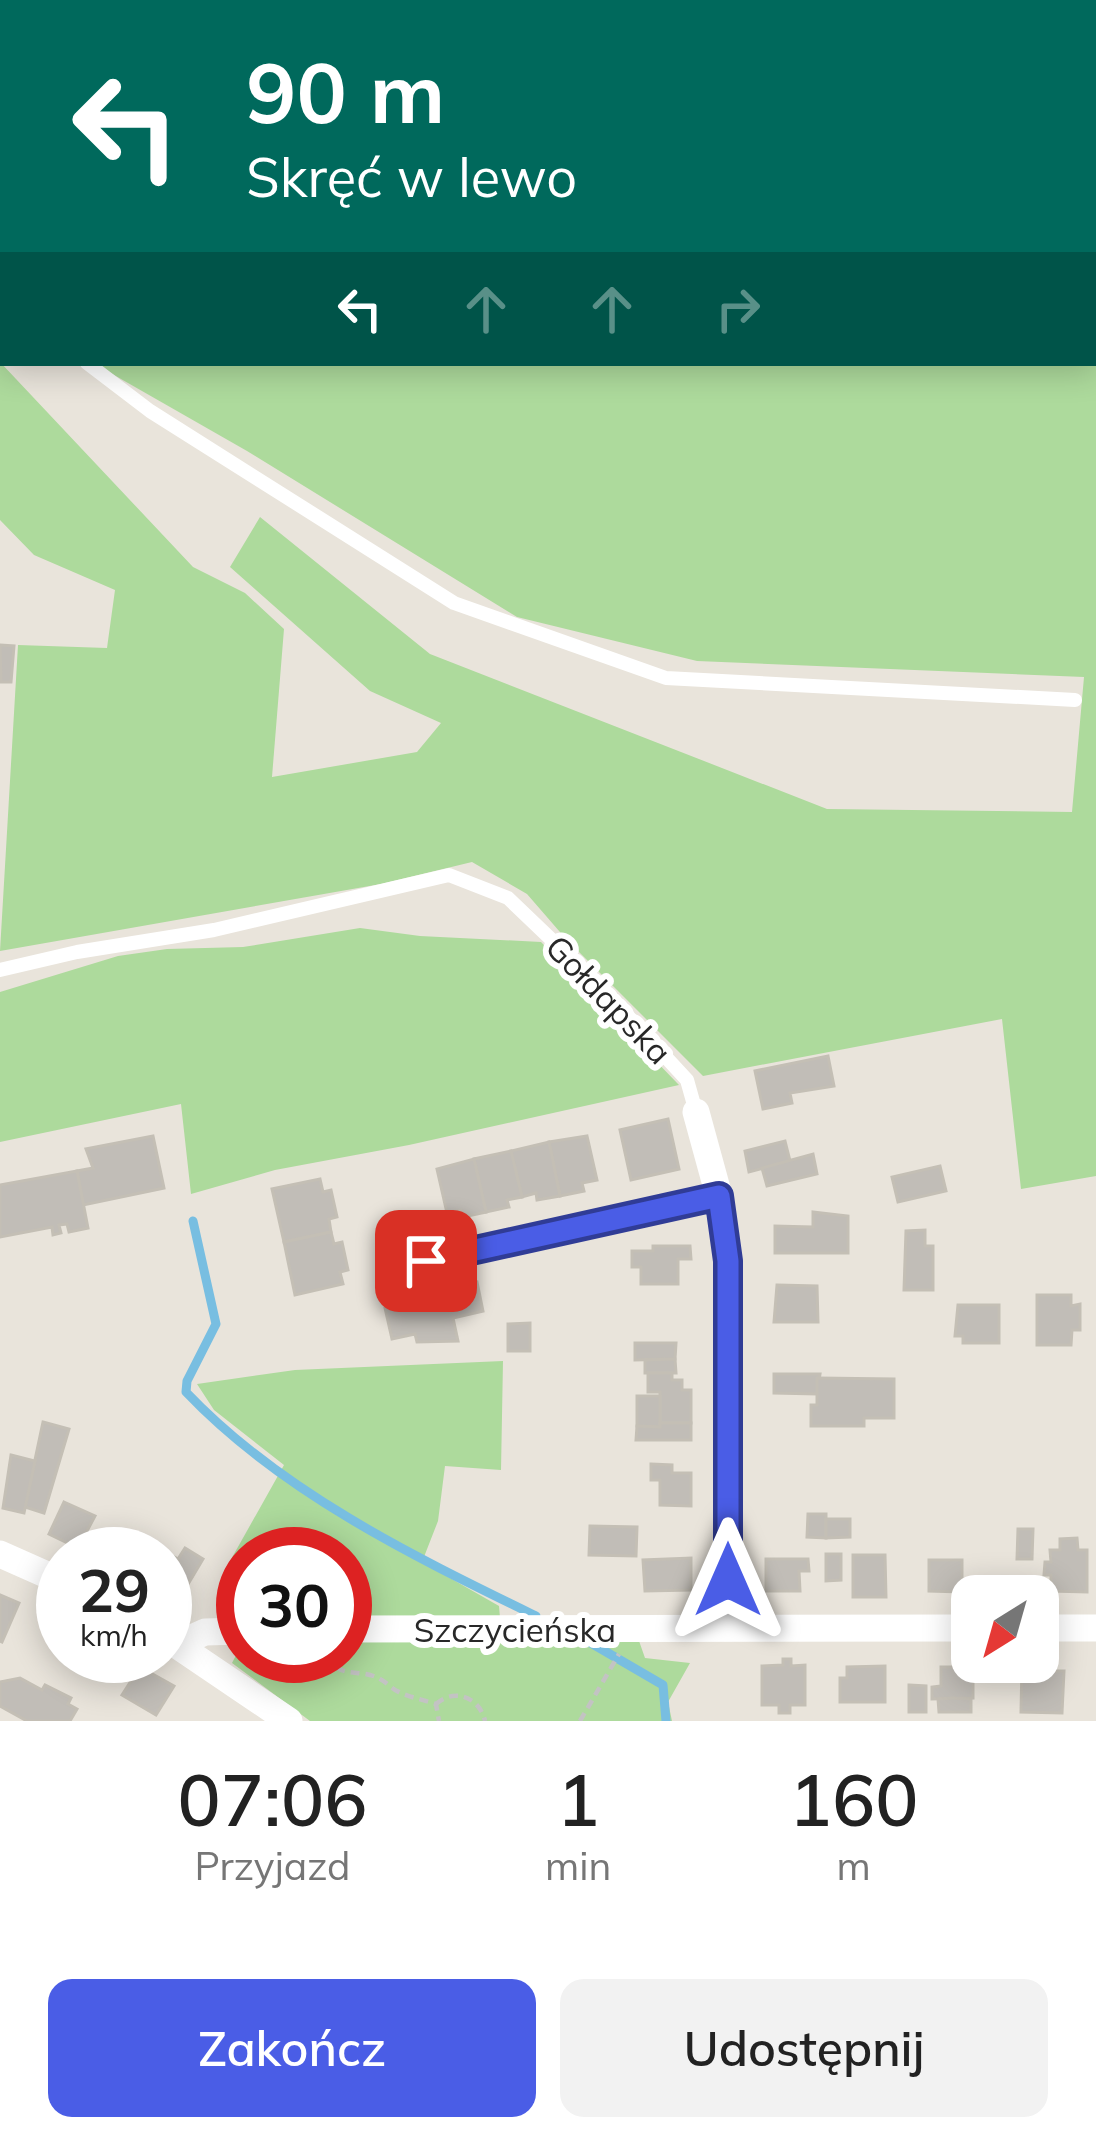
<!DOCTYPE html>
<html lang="pl">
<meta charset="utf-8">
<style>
:root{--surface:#fff;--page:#f2f2f2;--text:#222;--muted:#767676;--accent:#4a5de6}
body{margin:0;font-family:Mulish,sans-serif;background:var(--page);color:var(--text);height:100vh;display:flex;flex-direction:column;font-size:45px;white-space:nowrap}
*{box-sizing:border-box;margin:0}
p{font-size:39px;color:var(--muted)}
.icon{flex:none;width:66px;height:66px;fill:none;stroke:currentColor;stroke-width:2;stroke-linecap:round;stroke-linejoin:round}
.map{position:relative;height:1721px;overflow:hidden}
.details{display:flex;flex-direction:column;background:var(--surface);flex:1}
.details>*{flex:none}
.top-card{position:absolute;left:0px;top:0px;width:1098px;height:366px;box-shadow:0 6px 30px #0003;background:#00695c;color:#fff;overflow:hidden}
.needle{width:78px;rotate:217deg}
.fabs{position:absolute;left:951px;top:1575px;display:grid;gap:24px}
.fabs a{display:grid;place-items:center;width:108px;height:108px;border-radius:24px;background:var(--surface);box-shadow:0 6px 30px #0003;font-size:60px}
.speed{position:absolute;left:36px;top:1527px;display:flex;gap:24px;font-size:60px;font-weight:700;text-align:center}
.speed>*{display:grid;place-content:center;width:156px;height:156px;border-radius:50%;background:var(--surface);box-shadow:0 6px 30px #0003;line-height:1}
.speed small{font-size:30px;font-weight:400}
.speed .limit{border:18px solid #d22;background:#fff;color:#111}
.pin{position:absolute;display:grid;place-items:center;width:102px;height:102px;color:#fff;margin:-51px;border-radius:24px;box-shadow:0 6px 18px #0006}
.me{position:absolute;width:132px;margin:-66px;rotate:0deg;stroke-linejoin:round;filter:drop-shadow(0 0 9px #0008)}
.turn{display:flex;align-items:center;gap:42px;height:252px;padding:0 48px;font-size:54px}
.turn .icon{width:156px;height:156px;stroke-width:2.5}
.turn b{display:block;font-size:84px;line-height:102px}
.lanes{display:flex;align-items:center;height:114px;padding:0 48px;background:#0003;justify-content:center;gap:60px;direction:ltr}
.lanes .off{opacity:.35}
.eta{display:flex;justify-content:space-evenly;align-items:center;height:204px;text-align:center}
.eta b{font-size:72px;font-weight:600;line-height:84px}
.cta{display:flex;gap:24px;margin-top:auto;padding:24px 48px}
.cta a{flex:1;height:138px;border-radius:24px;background:var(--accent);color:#fff;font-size:48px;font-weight:600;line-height:138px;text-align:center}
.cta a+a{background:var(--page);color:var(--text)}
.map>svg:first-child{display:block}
.green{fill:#adda9c}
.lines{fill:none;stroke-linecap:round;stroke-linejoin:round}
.stream{stroke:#78bee1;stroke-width:9}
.building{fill:#c1bdb7;stroke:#c4bfb5;stroke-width:3}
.path{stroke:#c3c3c3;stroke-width:4.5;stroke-dasharray:9 6;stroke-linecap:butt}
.lane{stroke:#fff;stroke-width:14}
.street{stroke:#fff;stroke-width:27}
.route-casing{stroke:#303c96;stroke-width:30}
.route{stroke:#4a5de6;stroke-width:21}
.labels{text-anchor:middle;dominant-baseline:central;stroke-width:12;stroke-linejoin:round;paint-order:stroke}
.street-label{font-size:33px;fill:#282828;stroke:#fff}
</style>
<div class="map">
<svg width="1096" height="1721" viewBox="0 0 1096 1721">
<rect width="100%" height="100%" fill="#e9e4db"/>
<g class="green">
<polygon points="1096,319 1096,1176 1021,1189 1002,1019 703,1076 566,939 527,894 472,862 381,884 0,951 18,645 107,648 115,590 34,555 0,520 0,362 193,567 245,593 284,629 272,777 417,752 441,723 370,691 230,567 260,517 430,654 827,809 1072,812 1084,677 697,661 517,617 247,451 93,363 1095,363"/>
<polygon points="360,928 420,936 541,942 679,1085 409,1145 275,1170 191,1194 181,1104 0,1142 0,992 118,956 167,949 243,947"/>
<polygon points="503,1361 501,1470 445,1466 438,1521 422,1562 499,1606 500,1618 345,1621 345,1554 243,1554 240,1623 236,1595 225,1570 284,1465 214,1410 197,1384 295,1370"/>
<polygon points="638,1638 645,1658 690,1663 668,1702 672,1721 310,1721 232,1663 243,1642 243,1656 345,1656 345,1639"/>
</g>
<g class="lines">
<g class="stream">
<path d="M193,1221L216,1324L187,1381L186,1392C281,1492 413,1556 536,1616"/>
<polyline points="584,1639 663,1685 666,1721"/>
</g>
</g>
<g class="building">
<polygon points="0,645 14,646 11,682 1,682"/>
<polygon points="828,1056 834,1086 790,1093 792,1103 763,1109 755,1071"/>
<polygon points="668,1119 679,1169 631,1180 620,1130"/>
<polygon points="153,1136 164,1188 83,1205 77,1171 93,1168 86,1149"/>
<polygon points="587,1136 597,1180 582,1183 584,1191 560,1196 549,1142"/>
<polygon points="785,1141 790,1161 749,1172 745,1151"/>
<polygon points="549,1142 560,1196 537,1200 536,1193 522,1197 511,1151"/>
<polygon points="511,1151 522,1197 507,1200 509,1207 486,1212 474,1159"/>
<polygon points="813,1154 817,1174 767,1186 762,1168"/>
<polygon points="474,1159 486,1212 463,1217 461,1210 447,1213 437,1169"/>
<polygon points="940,1166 946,1191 898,1202 892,1177"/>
<polygon points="77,1171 88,1228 69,1232 67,1224 59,1225 61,1233 53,1235 52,1227 0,1237 0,1185"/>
<polygon points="320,1179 323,1192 331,1190 337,1217 329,1219 331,1232 284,1242 272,1189"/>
<polygon points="813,1212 848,1216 848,1253 775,1253 775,1226 813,1227"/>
<polygon points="925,1230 925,1246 933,1246 933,1290 904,1290 906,1231"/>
<polygon points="331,1232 334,1244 342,1242 348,1270 340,1272 343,1284 295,1295 284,1242"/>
<polygon points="653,1246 690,1246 691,1259 678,1259 678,1284 641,1284 641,1267 632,1267 632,1251 653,1251"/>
<polygon points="477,1282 483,1311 453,1318 458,1341 417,1342 415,1334 392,1339 385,1308 408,1303 407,1297"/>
<polygon points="777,1285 817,1286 818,1322 774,1322"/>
<polygon points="1037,1295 1071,1295 1071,1306 1080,1304 1080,1330 1072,1330 1071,1345 1037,1345"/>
<polygon points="958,1305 999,1305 999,1343 963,1343 963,1336 955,1336"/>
<polygon points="530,1323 530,1351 508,1351 508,1324"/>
<polygon points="635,1343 676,1343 675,1359 635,1360"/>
<polygon points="675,1359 676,1373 645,1373 645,1360"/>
<polygon points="648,1373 672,1373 672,1380 682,1380 682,1390 691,1390 691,1423 660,1423 660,1392 648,1392"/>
<polygon points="774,1374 820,1374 817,1394 774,1393"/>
<polygon points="817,1378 894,1379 894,1418 864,1418 864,1426 811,1426 811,1405 817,1405"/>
<polygon points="637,1396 660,1396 660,1427 637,1426"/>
<polygon points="43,1422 69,1429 44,1513 25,1507"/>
<polygon points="660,1423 691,1423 691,1440 636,1440 637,1426 660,1427"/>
<polygon points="11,1455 35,1461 24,1513 3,1508"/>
<polygon points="651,1464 672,1465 672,1473 691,1473 691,1506 660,1505 660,1480 651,1480"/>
<polygon points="64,1502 95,1516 78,1548 49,1534"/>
<polygon points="808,1514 826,1514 826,1538 807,1537"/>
<polygon points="826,1519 850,1519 850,1537 826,1538"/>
<polygon points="590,1526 637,1527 636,1556 589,1555"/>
<polygon points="1018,1529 1033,1529 1032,1559 1017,1559"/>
<polygon points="1077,1538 1078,1550 1087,1550 1087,1592 1051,1591 1051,1575 1044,1575 1045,1562 1051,1562 1050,1550 1060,1550 1060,1539"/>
<polygon points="185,1548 203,1559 178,1601 165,1593 165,1562 169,1554 178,1559"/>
<polygon points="826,1554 841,1554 841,1580 826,1581"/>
<polygon points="853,1555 885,1555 886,1597 853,1597"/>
<polygon points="691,1558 691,1590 645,1591 643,1560"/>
<polygon points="766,1559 808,1559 809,1571 799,1571 800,1591 766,1591"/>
<polygon points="929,1560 962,1560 962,1592 929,1591"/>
<polygon points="0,1595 19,1603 2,1642 0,1641"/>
<polygon points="783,1659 791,1659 791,1666 805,1665 805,1705 790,1705 790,1713 779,1713 779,1705 762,1705 762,1666 783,1665"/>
<polygon points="1022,1665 1046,1665 1047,1671 1064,1671 1062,1713 1021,1712"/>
<polygon points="885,1666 885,1702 840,1702 840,1678 847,1678 847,1667"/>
<polygon points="140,1667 174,1686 156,1715 122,1695"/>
<polygon points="941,1667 973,1667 973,1698 932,1699 932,1687 941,1686"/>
<polygon points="20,1678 42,1690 45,1685 71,1698 68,1704 77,1709 70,1721 27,1721 0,1706 0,1682"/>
<polygon points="909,1685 926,1686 926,1712 909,1712"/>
<polygon points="954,1698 971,1699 971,1712 939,1712 938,1699"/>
</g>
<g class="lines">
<g class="path">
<path d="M327,1656C341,1681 359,1667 380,1679C386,1682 391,1688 397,1691C408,1697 424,1700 436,1704L439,1721"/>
<path d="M436,1704C455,1687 480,1698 485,1721"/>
<polyline points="580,1721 619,1654"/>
</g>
<g class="lane">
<polyline points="0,262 3,266"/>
<polyline points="87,363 150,411 454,603 666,678 1075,700"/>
<polyline points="0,970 77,952 214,930 449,875 508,898 601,987 687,1080 696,1112"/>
<polyline points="385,1270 719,1196"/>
</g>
<g class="street">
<polyline points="696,1112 719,1196 728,1261 728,1627"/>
<polyline points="0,1554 63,1582"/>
<polyline points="1038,1628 1096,1628"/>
<polyline points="345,1629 972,1628"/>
<polyline points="165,1637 289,1721"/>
<polyline points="178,1644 205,1632 243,1631"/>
</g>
</g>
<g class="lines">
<defs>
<polyline id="route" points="426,1261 719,1196 728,1261 728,1580"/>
</defs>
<use href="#route" class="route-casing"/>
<use href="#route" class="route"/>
</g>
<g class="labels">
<g class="street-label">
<text transform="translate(609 999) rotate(46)">Gołdapska</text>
<text x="515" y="1629">Szczycieńska</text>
</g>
</g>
</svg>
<div class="fabs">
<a><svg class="needle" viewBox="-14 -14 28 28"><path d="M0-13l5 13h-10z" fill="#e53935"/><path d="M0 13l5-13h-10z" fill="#767676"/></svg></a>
</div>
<div class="speed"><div>29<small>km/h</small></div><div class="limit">30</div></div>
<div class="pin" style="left:426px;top:1261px;background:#d93025"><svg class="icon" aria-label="arrive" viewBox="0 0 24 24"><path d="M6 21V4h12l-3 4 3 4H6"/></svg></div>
<svg class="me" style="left:728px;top:1580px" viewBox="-20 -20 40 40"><path d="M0-17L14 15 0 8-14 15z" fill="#4a5de6" stroke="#fff" stroke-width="4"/></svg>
<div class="top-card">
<div class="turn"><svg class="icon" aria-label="left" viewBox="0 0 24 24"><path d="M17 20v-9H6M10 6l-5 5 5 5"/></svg><div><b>90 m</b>Skręć w lewo</div></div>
<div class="lanes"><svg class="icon" aria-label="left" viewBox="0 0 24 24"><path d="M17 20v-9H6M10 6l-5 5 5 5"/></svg><svg class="icon off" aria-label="ahead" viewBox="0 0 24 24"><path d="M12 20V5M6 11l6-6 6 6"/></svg><svg class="icon off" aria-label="ahead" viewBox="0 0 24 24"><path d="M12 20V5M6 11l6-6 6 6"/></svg><svg class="icon off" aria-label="right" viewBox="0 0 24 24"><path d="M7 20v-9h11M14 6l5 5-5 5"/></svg></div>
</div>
</div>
<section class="details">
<div class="eta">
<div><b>07:06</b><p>Przyjazd</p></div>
<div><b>1</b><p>min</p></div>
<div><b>160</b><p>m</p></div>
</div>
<div class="cta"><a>Zakończ</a><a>Udostępnij</a></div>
</section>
